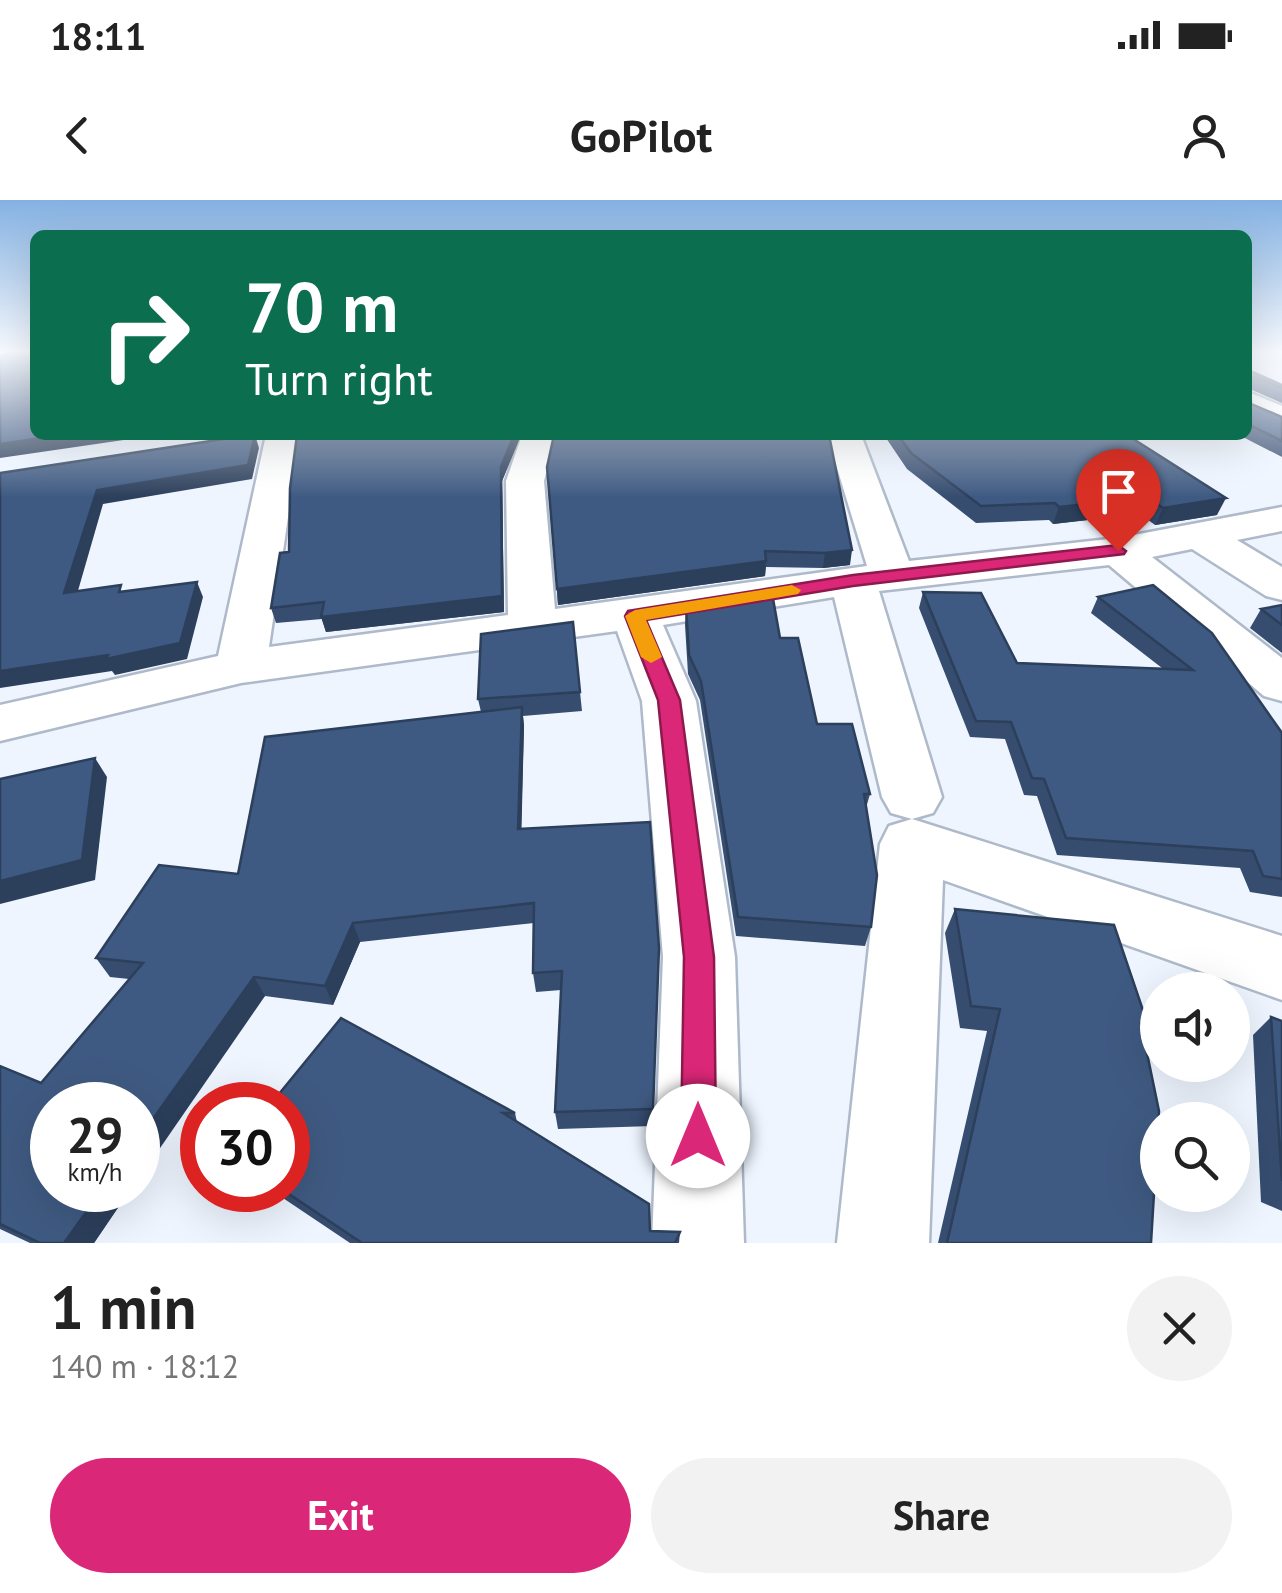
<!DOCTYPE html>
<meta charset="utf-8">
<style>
:root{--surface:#fff;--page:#f2f2f2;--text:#222;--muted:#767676;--accent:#db2777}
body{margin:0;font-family:"PT Sans",sans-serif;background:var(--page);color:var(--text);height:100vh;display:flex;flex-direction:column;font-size:38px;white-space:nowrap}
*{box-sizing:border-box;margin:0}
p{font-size:32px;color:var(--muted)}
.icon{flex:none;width:55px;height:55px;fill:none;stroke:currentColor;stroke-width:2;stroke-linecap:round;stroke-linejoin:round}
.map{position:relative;height:1043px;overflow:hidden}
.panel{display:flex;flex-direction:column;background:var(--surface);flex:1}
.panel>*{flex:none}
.top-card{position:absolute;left:30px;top:30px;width:1222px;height:210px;border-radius:15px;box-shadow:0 10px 40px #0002;background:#0b6e4f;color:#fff;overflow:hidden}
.tools{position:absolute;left:1140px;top:772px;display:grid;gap:20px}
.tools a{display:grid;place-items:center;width:110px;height:110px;border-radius:50%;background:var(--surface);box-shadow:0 10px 40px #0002;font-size:50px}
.speed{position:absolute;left:30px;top:882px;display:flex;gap:20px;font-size:50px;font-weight:700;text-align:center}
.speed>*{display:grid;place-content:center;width:130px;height:130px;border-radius:50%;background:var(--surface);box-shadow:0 10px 40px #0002;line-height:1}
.speed small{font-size:25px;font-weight:400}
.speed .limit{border:15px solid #d22;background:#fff;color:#111}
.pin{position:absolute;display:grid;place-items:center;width:85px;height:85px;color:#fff;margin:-102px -42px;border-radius:50% 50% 50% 0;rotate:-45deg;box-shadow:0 0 10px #0007}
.pin .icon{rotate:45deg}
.me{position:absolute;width:110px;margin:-55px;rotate:0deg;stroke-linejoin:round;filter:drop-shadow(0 0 8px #0008)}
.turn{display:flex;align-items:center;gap:35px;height:210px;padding:0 50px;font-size:45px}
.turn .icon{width:130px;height:130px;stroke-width:2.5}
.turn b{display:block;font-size:70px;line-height:85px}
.round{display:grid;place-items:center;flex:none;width:105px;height:105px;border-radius:52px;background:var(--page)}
.headline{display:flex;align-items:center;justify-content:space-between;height:170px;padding:0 50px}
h1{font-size:60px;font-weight:700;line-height:75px}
.button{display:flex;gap:20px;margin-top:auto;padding:20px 50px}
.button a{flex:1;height:115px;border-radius:60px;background:var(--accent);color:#fff;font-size:40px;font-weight:700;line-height:115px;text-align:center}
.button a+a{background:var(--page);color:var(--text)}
.status{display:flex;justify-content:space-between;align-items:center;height:70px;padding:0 50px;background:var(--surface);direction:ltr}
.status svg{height:28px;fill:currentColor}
header{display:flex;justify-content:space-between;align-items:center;height:130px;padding:0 50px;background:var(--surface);font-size:45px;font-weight:700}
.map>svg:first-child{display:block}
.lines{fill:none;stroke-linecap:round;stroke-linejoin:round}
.minor-casing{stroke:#aeb9c9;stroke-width:5}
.minor{fill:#fff;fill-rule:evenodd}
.wall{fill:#364d70}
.shaded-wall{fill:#2c3f5b}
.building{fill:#3f5a82;stroke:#2c3f5b;stroke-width:2.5}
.route{fill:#db2777;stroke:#8e194d;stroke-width:2.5}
.slow{fill:#f59e0b}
</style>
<div class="status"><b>18:11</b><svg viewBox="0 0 49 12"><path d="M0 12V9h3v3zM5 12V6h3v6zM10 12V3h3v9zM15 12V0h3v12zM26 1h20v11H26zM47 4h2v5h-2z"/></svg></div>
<header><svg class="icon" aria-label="back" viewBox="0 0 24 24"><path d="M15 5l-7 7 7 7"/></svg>GoPilot<svg class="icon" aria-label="person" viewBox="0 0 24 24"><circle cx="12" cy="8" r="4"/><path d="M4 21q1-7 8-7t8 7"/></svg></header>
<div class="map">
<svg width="1282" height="1043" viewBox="0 0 1282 1043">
<rect width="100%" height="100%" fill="#eef5ff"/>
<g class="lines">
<defs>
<g id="minor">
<polygon points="1248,192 1282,206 1282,228 1248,214"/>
<polygon points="266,235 300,235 269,447 508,415 506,281 522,235 556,235 544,281 555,409 867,366 827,235 861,235 909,361 1118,338 1282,307 1282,331 1237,340 1282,367 1282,400 1266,396 1192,349 1152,357 1282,458 1282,501 1264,496 1109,365 879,391 942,597 933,613 912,619 1282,736 1282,800 943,680 929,1043 837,1043 880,644 889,626 912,619 891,613 882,597 834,397 663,425 696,501 735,757 744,1043 652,1043 663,757 642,501 617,431 241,483 0,541 0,505 218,456"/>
</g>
</defs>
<use href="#minor" class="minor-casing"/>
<use href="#minor" class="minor"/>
</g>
<g class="wall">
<polygon points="1248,170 1282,185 1282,203 1250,189 1251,204 1282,217 1282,257 1239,235 1248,235"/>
<polygon points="297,235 521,235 502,281 504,412 326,432 322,419 276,423 271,408 289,352"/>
<polygon points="554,235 850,365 823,368 766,367 765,376 558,405 547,267"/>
<polygon points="884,235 1127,235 1217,315 1155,325 1140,314 1053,324 1049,320 976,323 907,269"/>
<polygon points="923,392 1017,463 1162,468 1091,413 1098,397 1282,533 1282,697 1250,692 1240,668 1057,655 1037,596 1024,595 1005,539 970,537 919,408"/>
<polygon points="1282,405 1282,453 1250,428 1261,409"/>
<polygon points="686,406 780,438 817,524 870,594 866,608 871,727 865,746 736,736 700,500 688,474 685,425"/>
<polygon points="580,492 582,511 523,516 524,526 521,629 659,748 653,926 558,929 555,912 561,790 536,792 533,773 534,723 360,742 333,805 265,796 52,990 130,990 94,1043 30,1043 0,1029 0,866 41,883 129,779 110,777 96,758 238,674 481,512 478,499"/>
<polygon points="955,709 1148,825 1142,832 1151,1043 938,1043 987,831 960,828 945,733"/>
<polygon points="1271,817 1282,821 1282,1011 1261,1002 1253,835"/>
<polygon points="288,905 515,913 517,922 650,1031 680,1032 679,1043 350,1043 271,990 288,990"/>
</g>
<g class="shaded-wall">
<polygon points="61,235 158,235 0,258 0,244"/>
<polygon points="255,235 259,248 252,279 103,304 73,408 64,393 97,290"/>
<polygon points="514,235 521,235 502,281 504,412 326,432 321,417"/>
<polygon points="1147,297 1140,314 1053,324 1059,307"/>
<polygon points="1226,298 1217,315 1155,325 1163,308"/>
<polygon points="852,350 850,365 823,368 825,353"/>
<polygon points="766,361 765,376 558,405 557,389"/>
<polygon points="197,382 203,397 187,459 115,475 112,471 0,488 0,471"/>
<polygon points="522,507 524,526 521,649 518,629"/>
<polygon points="95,558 107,577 95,680 0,704 0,681"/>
<polygon points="353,723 360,742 333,805 325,786"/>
<polygon points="254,777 265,796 138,980 138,940"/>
<polygon points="102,990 130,990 94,1043 64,1043"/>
</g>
<g class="building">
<polygon points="17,151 35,151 35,235 61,235 0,244 0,156"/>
<polygon points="1248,170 1282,185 1282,188 1255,177 1250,180 1251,204 1282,217 1282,241 1248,224"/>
<polygon points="250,235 255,235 248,265 97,290 64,393 121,385 119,392 197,382 180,443 106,459 108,455 0,471 0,273"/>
<polygon points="297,235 514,235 501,267 502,396 321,417 324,402 271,408 280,353 289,352 290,288"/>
<polygon points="554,235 829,235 852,350 825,353 765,351 766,361 557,389 547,267"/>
<polygon points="898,235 1127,235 1226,298 1163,308 1147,297 1059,307 1055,303 981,306 911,253"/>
<polygon points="1153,385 1212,433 1282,533 1282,679 1263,676 1253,651 1066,638 1044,579 1032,578 1011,522 976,521 923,392 981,393 1017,463 1193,470 1098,397"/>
<polygon points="772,393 780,438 798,438 817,524 852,524 870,594 864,594 877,675 871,727 738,717 701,481 689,455 686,406"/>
<polygon points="1282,405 1282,425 1261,409"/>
<polygon points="573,422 580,492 478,499 481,434"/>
<polygon points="522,507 518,629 650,622 659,748 653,909 555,912 562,771 533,773 534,703 353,723 325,786 254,777 138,940 138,905 52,905 52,990 102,990 64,1043 40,1043 0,1024 0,866 41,883 143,763 96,758 159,665 238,674 265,537"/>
<polygon points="95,558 82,660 0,681 0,579"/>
<polygon points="955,709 1114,725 1148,825 1141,824 1159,911 1151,1043 947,1043 1000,809 971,806"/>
<polygon points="1271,817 1282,821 1282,981"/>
<polygon points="341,818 515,913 503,913 649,1004 650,1031 680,1032 675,1043 362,1043 283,990 288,990 288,905 270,905"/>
</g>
<linearGradient id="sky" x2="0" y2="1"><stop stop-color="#84b1e2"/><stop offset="0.51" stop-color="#f7faff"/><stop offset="1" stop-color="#f7faff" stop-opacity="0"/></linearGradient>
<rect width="1282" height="297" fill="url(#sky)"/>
<polygon class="route" points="1118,345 1126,351 1124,354 853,386 646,420 680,500 714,757 716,936 711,948 698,953 686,948 681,936 684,757 658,500 625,416 628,411 853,375"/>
<polygon class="slow" points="792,385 801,390 798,394 646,420 662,457 651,463 641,457 625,416 635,410"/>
</svg>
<div class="tools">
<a><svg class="icon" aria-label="sound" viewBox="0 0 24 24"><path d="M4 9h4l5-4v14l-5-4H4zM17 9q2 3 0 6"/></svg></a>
<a><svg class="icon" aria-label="search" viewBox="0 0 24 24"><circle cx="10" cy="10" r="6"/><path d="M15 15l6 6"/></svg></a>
</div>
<div class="speed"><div>29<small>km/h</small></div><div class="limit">30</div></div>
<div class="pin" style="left:1118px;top:351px;background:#d93025"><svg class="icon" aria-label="arrive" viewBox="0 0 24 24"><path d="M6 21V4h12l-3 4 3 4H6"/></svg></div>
<svg class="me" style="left:698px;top:936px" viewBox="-20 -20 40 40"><circle r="19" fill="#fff"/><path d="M0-13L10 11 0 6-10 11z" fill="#db2777"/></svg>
<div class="top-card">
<div class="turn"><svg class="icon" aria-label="right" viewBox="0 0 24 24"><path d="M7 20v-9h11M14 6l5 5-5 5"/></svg><div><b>70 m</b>Turn right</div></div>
</div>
</div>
<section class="panel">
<div class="headline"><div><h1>1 min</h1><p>140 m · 18:12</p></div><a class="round"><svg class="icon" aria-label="close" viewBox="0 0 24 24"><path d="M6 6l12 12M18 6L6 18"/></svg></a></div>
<div class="button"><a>Exit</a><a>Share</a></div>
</section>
